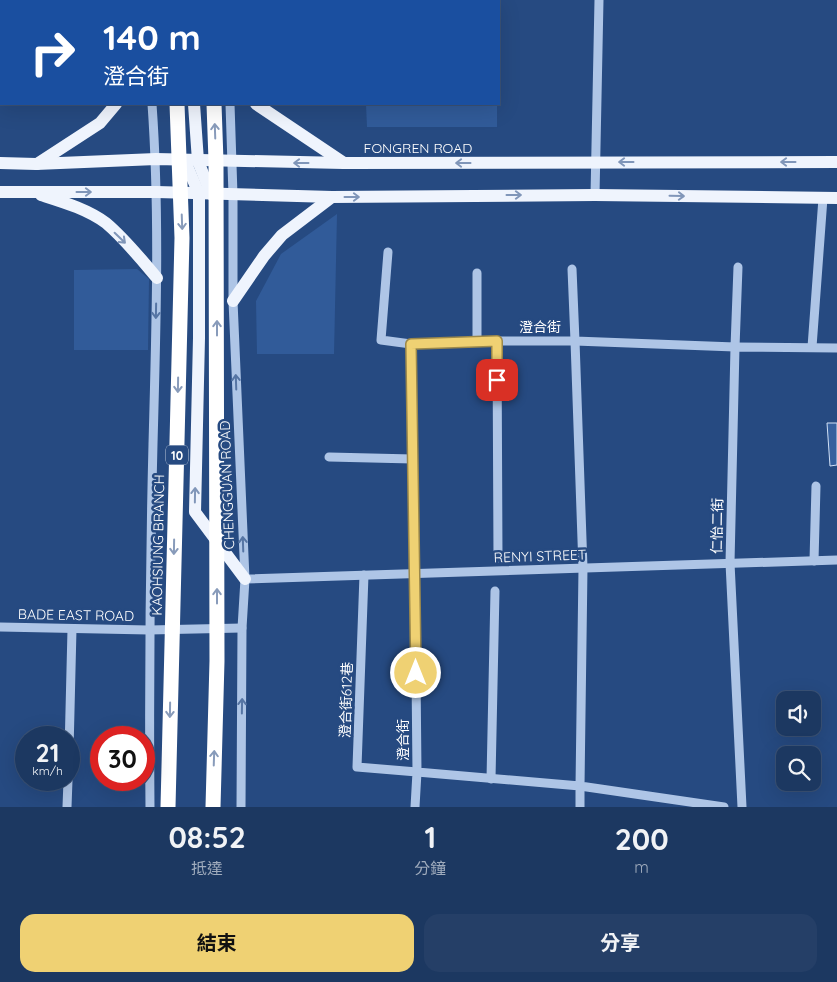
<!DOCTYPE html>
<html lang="zh-TW">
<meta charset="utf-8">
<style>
:root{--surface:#1c3861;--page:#253f67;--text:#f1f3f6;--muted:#a0acbd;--line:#3a5276;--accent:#efd173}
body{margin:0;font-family:Quicksand,"Noto Sans TC",sans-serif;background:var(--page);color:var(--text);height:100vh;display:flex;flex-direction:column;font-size:19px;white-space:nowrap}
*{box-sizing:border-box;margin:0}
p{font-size:16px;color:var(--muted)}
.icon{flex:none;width:28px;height:28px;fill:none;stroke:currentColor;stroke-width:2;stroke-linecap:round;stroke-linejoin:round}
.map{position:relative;height:807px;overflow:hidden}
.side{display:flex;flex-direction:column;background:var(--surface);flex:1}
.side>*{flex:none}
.hud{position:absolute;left:0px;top:0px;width:500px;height:105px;box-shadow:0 5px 20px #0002,0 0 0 1px var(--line);background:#1a4fa0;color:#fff;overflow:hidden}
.controls{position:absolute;left:776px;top:691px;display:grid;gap:10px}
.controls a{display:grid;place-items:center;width:45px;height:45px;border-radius:10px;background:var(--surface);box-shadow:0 5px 20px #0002,0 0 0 1px var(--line);font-size:25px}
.speed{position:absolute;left:15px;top:726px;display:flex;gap:10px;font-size:25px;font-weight:700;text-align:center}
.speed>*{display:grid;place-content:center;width:65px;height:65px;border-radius:50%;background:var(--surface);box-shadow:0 5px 20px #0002,0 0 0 1px var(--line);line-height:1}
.speed small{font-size:12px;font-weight:400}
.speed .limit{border:8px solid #d22;background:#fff;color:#111}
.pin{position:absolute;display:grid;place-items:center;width:42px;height:42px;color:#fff;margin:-21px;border-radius:10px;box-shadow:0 2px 8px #0006}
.me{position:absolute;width:55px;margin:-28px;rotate:0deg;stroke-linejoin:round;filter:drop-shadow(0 0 4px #0008)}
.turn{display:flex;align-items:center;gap:18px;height:105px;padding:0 20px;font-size:22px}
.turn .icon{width:65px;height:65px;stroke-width:2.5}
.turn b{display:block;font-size:35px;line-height:42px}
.eta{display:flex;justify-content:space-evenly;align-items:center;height:85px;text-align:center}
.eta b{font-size:30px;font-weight:700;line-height:35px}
.action{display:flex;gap:10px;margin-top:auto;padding:10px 20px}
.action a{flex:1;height:58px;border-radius:15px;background:var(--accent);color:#111;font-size:20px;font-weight:700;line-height:58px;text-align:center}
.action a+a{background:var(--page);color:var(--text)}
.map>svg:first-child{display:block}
.green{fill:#315b99}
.building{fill:#36609e;stroke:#d1e0f5}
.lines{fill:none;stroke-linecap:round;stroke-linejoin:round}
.minor{stroke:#aec5e6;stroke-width:9}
.major{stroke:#eff4fd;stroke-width:12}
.highway{stroke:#fff;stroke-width:15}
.highway-bridge{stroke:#fff;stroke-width:15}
.oneway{stroke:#889bba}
.oneway2{stroke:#8096b9}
.oneway3{stroke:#5675a4}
.route-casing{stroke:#9b884b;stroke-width:12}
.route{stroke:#efd173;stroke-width:9}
.labels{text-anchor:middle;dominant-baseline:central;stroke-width:5;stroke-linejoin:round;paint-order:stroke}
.shield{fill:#264a81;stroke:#bec9d9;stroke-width:1}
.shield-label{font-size:12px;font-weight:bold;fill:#fff}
.street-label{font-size:14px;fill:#fff;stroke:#264a81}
</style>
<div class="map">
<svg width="837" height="807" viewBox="0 0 837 807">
<rect width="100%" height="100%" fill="#264a81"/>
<g class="green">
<polygon points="366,104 497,104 497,127 367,127"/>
<polygon points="337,214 334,354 257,354 256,301 281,254"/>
<polygon points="137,269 149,279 148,350 74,350 74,270"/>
</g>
<g class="building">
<rect x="245" y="0" width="63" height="1"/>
<polygon points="827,423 837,423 837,465 830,466"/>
</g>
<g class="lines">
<g class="minor">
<polyline points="141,0 141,1"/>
<polyline points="232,1 232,0"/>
<polyline points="230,104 233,195 233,301 245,579 242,628 241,807"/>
<polyline points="595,195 599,0"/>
<polyline points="388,252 381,340 411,344"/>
<polyline points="572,269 575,341 735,347 738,267"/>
<polyline points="477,341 477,273"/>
<polyline points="497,341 498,558"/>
<polyline points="812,347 823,198"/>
<polyline points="329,457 413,459"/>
<polyline points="814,561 816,486"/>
<polyline points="364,575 357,767 417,772 415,807"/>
<polyline points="245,579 837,560"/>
<polyline points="0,627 149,630 242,628"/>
<polyline points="69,751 72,629"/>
<polyline points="491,779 495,591"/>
<polyline points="67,807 68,780"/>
<path d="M150,807C149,686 150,565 153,444C156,330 160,217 152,104"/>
<polyline points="580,807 580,786 583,568 575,341 477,341 411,344 415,574 417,772 580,786 724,807"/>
<polyline points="742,807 730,563 735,347 837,348"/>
</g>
<g class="major">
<polyline points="186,0 186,1"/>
<polyline points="194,104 198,161 211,194"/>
<polyline points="256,104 344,163"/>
<polyline points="185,161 199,194 199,338 195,512 245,579"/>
<polyline points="0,163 36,164 156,159 344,163 837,162"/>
<polyline points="37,164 100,123 116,104"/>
<polyline points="0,192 157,192 332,197 595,195 837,198"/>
<path d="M41,195C63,202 87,209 106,223C125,239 141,259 157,278"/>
<polyline points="233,301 264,256 282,235 332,197"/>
</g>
<g class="highway">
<polyline points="170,0 170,1"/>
<polyline points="207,0 207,1"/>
</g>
<g class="highway-bridge">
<polyline points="168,807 182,238 177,104"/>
<polyline points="213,807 217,661 216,161 214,104"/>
</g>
</g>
<defs><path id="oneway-shaft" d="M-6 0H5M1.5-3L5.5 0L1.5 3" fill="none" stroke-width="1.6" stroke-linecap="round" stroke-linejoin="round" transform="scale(1.25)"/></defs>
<g class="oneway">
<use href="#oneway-shaft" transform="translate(215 131) rotate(-92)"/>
<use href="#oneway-shaft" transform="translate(182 222) rotate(88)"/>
<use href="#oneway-shaft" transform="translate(217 328) rotate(-90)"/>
<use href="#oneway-shaft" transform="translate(178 385) rotate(91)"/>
<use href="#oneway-shaft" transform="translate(174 547) rotate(91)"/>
<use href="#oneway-shaft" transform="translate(217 596) rotate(-90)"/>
<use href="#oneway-shaft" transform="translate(170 710) rotate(91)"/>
<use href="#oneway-shaft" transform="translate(214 758) rotate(-88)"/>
</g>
<g class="oneway2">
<use href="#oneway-shaft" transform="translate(626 162) rotate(180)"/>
<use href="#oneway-shaft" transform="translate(788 162) rotate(180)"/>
<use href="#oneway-shaft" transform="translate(301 163) rotate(-180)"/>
<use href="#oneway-shaft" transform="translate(463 163) rotate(180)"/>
<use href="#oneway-shaft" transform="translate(84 192)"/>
<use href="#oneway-shaft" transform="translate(514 195)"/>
<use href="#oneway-shaft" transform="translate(677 196) rotate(1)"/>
<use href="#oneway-shaft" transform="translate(352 197)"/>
<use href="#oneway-shaft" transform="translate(120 238) rotate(44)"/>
<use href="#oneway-shaft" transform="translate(195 495) rotate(-89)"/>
</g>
<g class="oneway3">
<use href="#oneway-shaft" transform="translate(156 311) rotate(91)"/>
<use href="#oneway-shaft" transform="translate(236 382) rotate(-92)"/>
<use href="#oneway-shaft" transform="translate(243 544) rotate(-92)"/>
<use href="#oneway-shaft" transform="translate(242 706) rotate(-89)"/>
</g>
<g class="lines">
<defs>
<polyline id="route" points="416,673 411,344 497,341 497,380"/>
</defs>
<use href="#route" class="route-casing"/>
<use href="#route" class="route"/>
</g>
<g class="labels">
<rect class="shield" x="166" y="445.5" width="22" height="19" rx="4"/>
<g class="shield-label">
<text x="177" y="455">10</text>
</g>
<g class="street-label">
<text x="418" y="148">FONGREN ROAD</text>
<text x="540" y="327">澄合街</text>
<text transform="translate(227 485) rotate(-92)">CHENGGUAN ROAD</text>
<text transform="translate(717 526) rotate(-89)">仁怡二街</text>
<text transform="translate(158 545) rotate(-89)">KAOHSIUNG BRANCH</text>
<text transform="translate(540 556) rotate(-2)">RENYI STREET</text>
<text transform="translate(76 615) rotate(1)">BADE EAST ROAD</text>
<text transform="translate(346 700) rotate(-88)">澄合街612巷</text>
<text transform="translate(403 740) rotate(-90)">澄合街</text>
</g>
</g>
</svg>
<div class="controls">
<a><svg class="icon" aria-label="sound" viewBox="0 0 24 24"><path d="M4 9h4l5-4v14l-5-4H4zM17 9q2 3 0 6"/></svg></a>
<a><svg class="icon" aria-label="search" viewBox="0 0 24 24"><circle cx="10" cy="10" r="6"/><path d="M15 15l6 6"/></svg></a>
</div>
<div class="speed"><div>21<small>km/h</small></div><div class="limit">30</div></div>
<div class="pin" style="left:497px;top:380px;background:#d93025"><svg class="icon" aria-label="arrive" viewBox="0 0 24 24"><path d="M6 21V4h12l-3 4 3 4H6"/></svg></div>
<svg class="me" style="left:416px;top:673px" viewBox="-20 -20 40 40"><circle r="17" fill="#efd173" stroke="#fff" stroke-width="3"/><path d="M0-11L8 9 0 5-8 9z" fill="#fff"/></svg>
<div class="hud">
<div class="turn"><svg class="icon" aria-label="right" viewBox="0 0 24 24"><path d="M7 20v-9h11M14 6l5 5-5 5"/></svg><div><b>140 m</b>澄合街</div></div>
</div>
</div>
<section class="side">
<div class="eta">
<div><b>08:52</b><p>抵達</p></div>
<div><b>1</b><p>分鐘</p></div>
<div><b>200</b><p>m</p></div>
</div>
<div class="action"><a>結束</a><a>分享</a></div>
</section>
